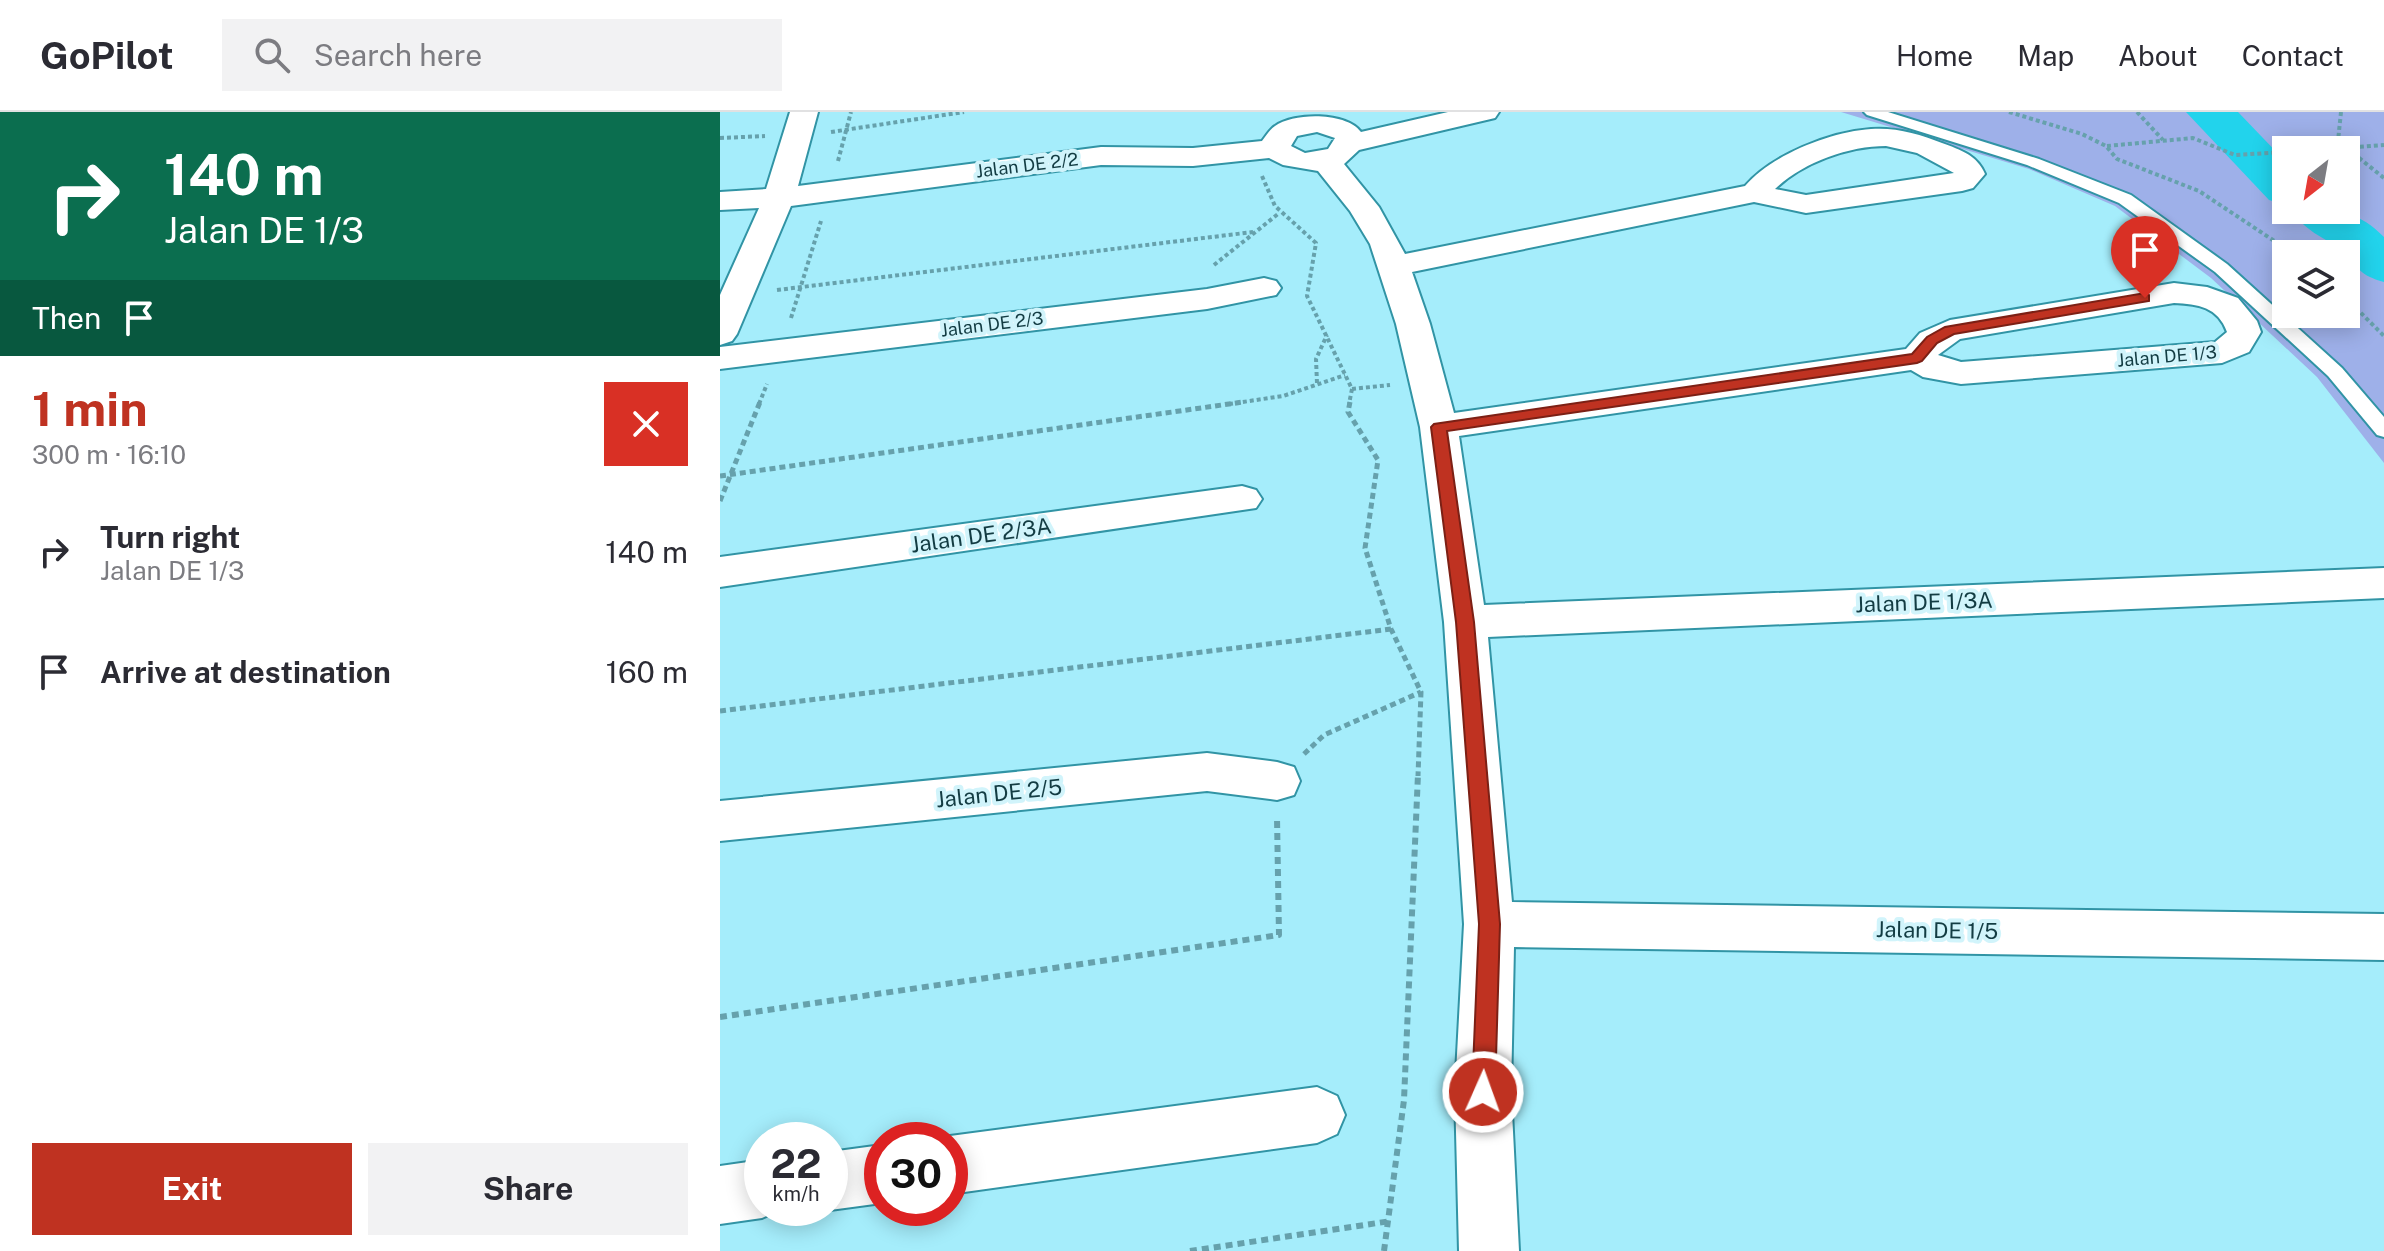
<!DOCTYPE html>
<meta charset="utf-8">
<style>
:root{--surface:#fff;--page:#f2f2f3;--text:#2b2b33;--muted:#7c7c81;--line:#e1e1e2;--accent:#bf3221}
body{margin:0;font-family:"Public Sans",sans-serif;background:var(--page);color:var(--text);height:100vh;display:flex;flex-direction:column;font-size:30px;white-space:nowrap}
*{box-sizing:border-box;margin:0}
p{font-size:26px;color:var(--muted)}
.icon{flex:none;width:44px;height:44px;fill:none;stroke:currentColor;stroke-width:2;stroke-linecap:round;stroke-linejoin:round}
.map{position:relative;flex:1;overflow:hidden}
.details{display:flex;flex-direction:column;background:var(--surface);width:720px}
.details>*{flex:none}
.top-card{background:#0b6e4f;color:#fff;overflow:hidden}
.needle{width:52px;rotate:211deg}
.buttons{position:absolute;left:1552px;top:24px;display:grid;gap:16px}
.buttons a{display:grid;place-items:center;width:88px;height:88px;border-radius:0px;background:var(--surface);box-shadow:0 4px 20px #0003;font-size:40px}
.speed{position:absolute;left:24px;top:1010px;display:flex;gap:16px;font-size:40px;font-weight:700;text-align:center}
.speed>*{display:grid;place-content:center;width:104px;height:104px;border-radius:50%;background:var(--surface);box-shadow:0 4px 20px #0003;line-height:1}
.speed small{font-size:20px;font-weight:400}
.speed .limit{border:12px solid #d22;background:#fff;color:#111}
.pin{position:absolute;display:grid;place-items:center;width:68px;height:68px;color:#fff;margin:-82px -34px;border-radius:50% 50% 50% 0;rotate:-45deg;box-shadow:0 0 8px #0007}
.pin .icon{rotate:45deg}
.me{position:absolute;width:88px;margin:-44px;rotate:2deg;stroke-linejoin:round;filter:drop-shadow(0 0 6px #0008)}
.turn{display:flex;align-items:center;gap:28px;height:168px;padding:0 32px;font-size:36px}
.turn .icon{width:104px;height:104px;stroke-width:2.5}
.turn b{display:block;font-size:56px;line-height:68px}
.then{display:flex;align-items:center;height:76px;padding:0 32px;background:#0003;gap:16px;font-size:30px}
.round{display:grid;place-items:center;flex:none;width:84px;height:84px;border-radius:0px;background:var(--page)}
.headline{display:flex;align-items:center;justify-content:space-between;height:136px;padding:0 32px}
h1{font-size:48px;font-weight:700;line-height:60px;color:var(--accent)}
.cta{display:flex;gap:16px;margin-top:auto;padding:16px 32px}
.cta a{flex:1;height:92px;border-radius:0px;background:var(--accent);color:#fff;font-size:32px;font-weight:700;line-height:92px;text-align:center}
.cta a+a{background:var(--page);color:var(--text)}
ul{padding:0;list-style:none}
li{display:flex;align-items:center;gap:24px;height:120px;padding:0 32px}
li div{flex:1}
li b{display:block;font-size:30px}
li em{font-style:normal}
header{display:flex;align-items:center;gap:48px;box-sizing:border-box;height:112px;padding:0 40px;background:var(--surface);border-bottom:2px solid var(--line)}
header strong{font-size:38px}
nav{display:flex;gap:44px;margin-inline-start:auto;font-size:28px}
.search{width:560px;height:72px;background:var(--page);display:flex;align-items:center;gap:20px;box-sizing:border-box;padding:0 28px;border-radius:0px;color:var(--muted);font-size:30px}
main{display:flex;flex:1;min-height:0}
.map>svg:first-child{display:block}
.green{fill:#9eb0e9;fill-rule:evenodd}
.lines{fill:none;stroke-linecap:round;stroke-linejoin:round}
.river{fill:#22d3ec;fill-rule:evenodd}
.service-casing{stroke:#3194a5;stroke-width:4}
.minor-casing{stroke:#3194a5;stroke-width:4}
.path-far2{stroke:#66a1ac;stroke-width:4;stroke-dasharray:4 3;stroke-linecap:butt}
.path-far1{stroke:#66a1ac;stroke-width:5;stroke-dasharray:6 4;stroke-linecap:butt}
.path{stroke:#66a1ac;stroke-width:6;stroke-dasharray:7 5;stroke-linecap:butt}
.service{fill:#fff;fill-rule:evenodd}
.minor{fill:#fff;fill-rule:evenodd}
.path-bridge{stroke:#66a1ac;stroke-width:4;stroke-dasharray:4 3;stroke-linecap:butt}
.route{fill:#bf3221;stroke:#7c2015;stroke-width:2}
.labels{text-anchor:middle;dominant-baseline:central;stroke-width:8;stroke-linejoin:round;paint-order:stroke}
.far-street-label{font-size:18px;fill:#133c43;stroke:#d1f4fb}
.street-label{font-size:22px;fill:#133c43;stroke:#d1f4fb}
</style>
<header>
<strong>GoPilot</strong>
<div class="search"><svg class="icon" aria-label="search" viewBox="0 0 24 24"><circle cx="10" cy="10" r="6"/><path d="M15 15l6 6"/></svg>Search here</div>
<nav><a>Home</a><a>Map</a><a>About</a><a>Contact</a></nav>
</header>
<main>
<section class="details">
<div class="top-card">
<div class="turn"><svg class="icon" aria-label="right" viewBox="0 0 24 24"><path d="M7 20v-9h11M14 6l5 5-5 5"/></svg><div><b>140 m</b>Jalan DE 1/3</div></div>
<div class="then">Then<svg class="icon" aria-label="arrive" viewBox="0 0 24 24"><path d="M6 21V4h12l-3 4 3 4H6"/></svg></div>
</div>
<div class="headline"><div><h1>1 min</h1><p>300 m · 16:10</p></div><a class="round" style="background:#d93025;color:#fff"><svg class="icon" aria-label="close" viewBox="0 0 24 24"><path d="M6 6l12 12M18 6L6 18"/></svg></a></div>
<ul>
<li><svg class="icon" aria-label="right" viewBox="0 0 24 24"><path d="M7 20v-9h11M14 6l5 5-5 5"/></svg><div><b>Turn right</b><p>Jalan DE 1/3</p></div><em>140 m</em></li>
<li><svg class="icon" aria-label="arrive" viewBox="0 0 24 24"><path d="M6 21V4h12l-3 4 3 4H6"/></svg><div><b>Arrive at destination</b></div><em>160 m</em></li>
</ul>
<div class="cta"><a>Exit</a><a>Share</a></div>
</section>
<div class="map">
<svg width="1664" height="1139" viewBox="0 0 1664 1139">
<rect width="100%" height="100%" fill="#a5edfb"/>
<path class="green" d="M1121,0H1664V351L1597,265L1491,166L1395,94L1309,57ZM1566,38H1626V98H1566ZM1566,142H1626V202H1566Z"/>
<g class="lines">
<g class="river">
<polygon points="1466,0 1518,0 1566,50 1566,93 1549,88"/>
<path d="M1571,98C1610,98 1635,95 1664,125V170C1639,163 1640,157 1625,142C1606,124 1589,124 1571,98Z"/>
</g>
<defs>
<polygon id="service" points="1144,0 1168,0 1319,47 1411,83 1507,152 1622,256 1664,305 1664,325 1657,323 1608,264 1495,160 1399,91 1307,53 1147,3"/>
<g id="minor">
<path d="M70,0H98L78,74L381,35L473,36L542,29C546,24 550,17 555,14C574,0 627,0 641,20L728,0H779L775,6L639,38L624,52L659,95L685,142L1025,74C1052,43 1109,20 1151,17C1175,15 1200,22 1222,31C1241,38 1257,43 1265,62L1253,76L1242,79L1086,101L1034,90L692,160L710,212L734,301L1186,237L1200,221L1230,208L1454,171L1487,175L1518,186L1537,209L1541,220L1529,240L1502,251L1241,272L1203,265L1191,258L739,324L764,493L1664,456V486L768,525L792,790L1664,802V848L794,835L791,980L799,1139H739L735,980L744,812L724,510L700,315L676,212L650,132L630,99L598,59L563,53L549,46L473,54L381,53L71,94L17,222L12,229L0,233V183L39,96L0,98V80L46,77ZM597,20L615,26L608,37L585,41L571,34L577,24ZM1166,34L1197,41L1234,61L1086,83L1055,77C1082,51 1128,34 1166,34ZM1454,191C1478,192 1498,195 1507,220L1495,230L1241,250L1218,243L1240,227Z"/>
<polygon points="544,166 556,169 561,176 556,183 487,197 0,257 0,235 487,177"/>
<polygon points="522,374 536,378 542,387 536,396 0,475 0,445"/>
<polygon points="487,641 557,650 574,655 580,669 574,683 557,688 487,679 0,729 0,689"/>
<polygon points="597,975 617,984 625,1003 617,1022 597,1031 230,1082 230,1028 221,1028 230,1024"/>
<polygon points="162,1033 162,1091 110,1098 106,1096 110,1096 110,1040"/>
<polygon points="42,1048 42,1096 62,1097 42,1106 0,1112 0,1054"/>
</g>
</defs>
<use href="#service" class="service-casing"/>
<use href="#minor" class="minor-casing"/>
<g class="path-far2">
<polyline points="1289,0 1362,22 1386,34 1397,47 1479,79 1574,142"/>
<polyline points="1417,0 1443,28"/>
<polyline points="1621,0 1618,29 1664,66"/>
<polyline points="111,20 244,0"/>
<polyline points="0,26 45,24"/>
<polyline points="1387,34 1473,26 1515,43 1566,40"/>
<polyline points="118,49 131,0"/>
<polyline points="542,64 555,94 596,131 587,184 632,277 629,292"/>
<polyline points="494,153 558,102"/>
<polyline points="57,178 533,120"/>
<polyline points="1626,186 1664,224"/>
<polyline points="71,206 101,109"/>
<polyline points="597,271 596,247 607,223"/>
<polyline points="632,277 670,273"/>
<polyline points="39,292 47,272"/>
<polyline points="509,292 563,284 625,263"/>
</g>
<g class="path-far1">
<polyline points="630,290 628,300 658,348 645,436 671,517 701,580 698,664"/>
<polyline points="0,364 523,290"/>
<polyline points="0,389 40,290"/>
<polyline points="0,599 671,517"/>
<polyline points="584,642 604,623 701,580"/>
</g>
<g class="path">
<polyline points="0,905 559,823 557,705"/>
<polyline points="470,1139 671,1109"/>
<polyline points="664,1139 684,988 698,662"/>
</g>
<use href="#service" class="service"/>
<use href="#minor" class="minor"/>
<polyline class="path-bridge" points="1598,38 1664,33"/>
</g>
<polygon class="route" points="1425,181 1429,183 1429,189 1234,222 1217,231 1202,249 1197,251 727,319 754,510 780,812 775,980 771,988 763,992 755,988 752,980 759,812 736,510 711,315 714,312 1192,242 1207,225 1225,215"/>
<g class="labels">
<g class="far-street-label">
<text transform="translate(307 53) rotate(-7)">Jalan DE 2/2</text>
<text transform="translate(272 212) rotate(-7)">Jalan DE 2/3</text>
<text transform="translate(1447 244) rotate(-5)">Jalan DE 1/3</text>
</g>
<g class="street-label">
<text transform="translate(261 423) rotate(-8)">Jalan DE 2/3A</text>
<text transform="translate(1204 490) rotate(-2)">Jalan DE 1/3A</text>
<text transform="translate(279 681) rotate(-6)">Jalan DE 2/5</text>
<text transform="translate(1217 818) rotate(1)">Jalan DE 1/5</text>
</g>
</g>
</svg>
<div class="buttons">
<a><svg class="needle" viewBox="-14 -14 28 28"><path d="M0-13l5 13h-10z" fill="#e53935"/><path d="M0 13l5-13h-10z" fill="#7c7c81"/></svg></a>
<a><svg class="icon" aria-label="layers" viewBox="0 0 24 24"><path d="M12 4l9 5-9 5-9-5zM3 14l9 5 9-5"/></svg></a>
</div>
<div class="speed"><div>22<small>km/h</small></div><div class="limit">30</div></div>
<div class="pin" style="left:1425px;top:186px;background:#d93025"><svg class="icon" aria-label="arrive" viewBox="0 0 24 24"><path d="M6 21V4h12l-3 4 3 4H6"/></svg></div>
<svg class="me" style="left:763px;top:980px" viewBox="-20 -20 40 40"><circle r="17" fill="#bf3221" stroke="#fff" stroke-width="3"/><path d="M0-11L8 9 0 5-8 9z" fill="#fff"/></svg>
</div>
</main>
